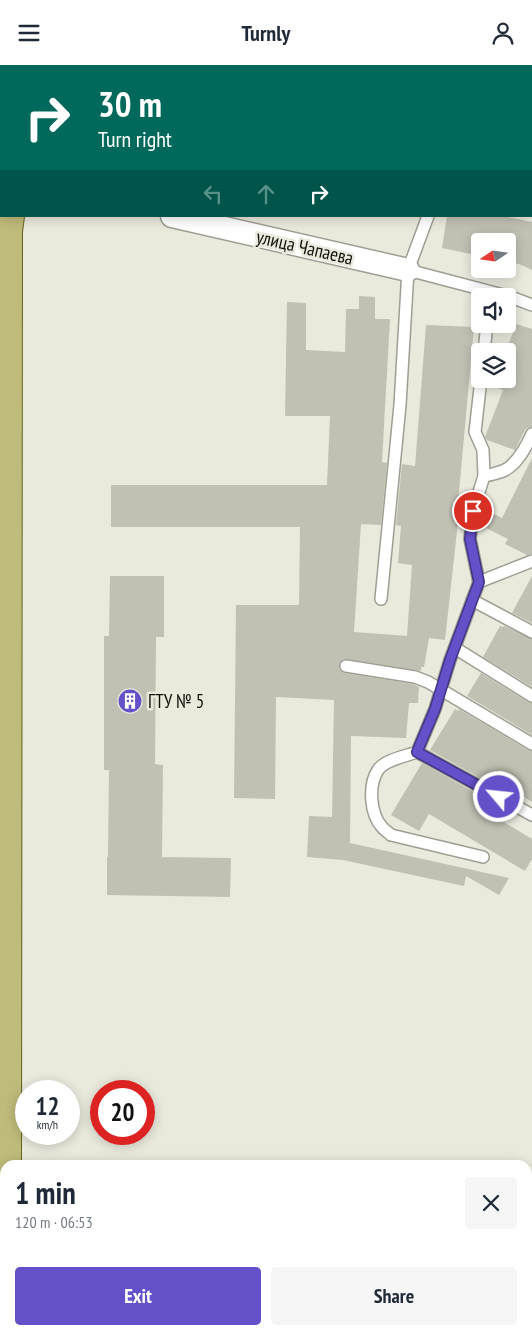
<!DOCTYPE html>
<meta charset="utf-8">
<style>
:root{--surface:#fff;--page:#f6f6f7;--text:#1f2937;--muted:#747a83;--accent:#6450c9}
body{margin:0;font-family:"PT Sans Narrow",sans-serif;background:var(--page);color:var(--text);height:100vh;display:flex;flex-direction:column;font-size:19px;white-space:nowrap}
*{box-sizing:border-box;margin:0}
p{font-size:16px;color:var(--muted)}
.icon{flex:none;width:28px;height:28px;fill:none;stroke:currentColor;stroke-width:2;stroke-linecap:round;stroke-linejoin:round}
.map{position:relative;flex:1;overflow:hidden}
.sheet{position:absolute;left:0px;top:1095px;width:532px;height:175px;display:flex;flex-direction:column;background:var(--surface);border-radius:15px 15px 0 0;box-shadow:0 2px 12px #0003}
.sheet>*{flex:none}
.guide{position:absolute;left:0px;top:0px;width:532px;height:152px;box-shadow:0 2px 12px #0003;background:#00695c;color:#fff;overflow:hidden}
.needle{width:32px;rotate:257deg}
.controls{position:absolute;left:471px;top:168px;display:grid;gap:10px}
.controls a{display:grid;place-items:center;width:45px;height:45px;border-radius:5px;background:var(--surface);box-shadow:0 2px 12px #0003;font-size:25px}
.speed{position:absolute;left:15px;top:1015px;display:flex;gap:10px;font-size:25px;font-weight:700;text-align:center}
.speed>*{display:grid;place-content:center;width:65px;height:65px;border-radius:50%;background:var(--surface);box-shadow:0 2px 12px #0003;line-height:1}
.speed small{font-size:12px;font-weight:400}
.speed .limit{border:8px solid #d22;background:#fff;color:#111}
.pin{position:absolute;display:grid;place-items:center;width:42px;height:42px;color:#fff;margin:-21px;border:2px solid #fff;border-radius:50%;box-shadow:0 1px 5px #0007}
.me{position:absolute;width:55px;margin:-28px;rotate:298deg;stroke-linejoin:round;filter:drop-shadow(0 0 4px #0008)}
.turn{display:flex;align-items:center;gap:18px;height:105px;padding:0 15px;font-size:22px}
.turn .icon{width:65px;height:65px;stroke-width:2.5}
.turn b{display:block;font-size:35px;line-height:42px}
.lanes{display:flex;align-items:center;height:48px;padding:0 15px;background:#0003;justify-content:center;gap:25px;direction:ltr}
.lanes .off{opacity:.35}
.round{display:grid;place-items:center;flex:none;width:52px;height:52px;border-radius:5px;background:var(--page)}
.head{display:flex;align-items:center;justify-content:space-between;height:85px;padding:0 15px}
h1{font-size:30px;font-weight:600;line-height:38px}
.cta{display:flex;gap:10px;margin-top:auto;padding:10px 15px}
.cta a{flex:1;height:58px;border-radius:5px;background:var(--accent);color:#fff;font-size:20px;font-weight:600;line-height:58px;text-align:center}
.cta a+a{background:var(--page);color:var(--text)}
header{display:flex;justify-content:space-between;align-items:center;height:65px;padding:0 15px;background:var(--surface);font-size:22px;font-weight:600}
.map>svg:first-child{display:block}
.building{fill:#c0c0b3}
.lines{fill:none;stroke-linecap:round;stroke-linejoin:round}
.service-casing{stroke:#9f9e93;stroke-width:14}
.minor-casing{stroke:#9f9e93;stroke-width:25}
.secondary-casing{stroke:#9f9e93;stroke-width:30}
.primary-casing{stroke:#67631b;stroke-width:30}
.service{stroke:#fff;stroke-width:11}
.minor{stroke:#fff;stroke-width:22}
.secondary{stroke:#fff;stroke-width:28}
.primary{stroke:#bfbb7b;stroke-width:28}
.route-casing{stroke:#413483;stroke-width:12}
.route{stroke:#6450c9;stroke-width:9}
.labels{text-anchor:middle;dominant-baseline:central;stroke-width:5;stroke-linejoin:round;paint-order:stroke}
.street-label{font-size:19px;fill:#12120d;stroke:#e9e9dc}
.poi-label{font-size:19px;fill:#12120d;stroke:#e9e9dc;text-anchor:start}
</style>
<header><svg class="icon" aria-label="menu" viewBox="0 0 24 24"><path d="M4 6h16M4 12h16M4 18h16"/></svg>Turnly<svg class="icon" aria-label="person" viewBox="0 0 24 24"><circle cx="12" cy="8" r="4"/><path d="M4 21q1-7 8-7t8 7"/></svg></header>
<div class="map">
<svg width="532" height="1270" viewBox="0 0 532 1270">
<rect width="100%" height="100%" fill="#e9e9dc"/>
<g class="building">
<polygon points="447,151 503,151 532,157 532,205 519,199 508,197 508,176 480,176 480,191 442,183"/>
<polygon points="359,231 375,232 375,254 390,254 382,397 387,398 381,460 361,459 354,567 407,571 412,500 398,498 401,461 396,460 402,399 415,401 426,260 474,262 458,438 460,439 445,575 429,573 424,602 421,602 421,606 347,594 343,594 339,599 339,604 345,608 413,619 419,622 418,638 409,638 406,673 351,671 350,778 509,813 499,830 466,811 464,821 343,795 307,792 309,751 332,752 334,635 276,632 275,734 234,733 236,540 299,540 300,462 111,462 111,420 327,420 330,351 285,351 287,237 306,238 306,285 345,287 346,244 359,244"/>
<polygon points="516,259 532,264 532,362 528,363 525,365 515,385 487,375 485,372 503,325 493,322 496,314 508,314 508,286 506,286"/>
<polygon points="532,393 532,489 527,490 505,479 508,474 484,462 492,448 502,453"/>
<polygon points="110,511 164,511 164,572 156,572 155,699 163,700 162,792 231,793 230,832 107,830 107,792 108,792 109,705 104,705 104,571 109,571"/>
<polygon points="532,511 532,558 512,548"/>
<polygon points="500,561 503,562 504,561 532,574 532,622 483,592"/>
<polygon points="481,608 528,637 532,638 532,670 467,631"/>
<polygon points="455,644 458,646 459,644 528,685 532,686 532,737 492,712 489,718 430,685"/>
<polygon points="422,698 481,731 476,740 532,774 532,794 525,806 429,749 419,766 391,750"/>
</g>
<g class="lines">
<defs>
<g id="service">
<polyline points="531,67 532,67"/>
<polyline points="408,205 507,231"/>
<polyline points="508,231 532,240"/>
<polyline points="484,286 487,259"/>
<path d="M484,411C490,410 497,408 503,406C517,400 526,382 532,369"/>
<polyline points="479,517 470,474 473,446 484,411 483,385 475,367 481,314"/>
<polyline points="381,534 400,340 408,205 428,151"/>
<polyline points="472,535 532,567"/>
<polyline points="455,583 532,631"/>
<polyline points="346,601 415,612 428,617 532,679"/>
<polyline points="417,687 532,750"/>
<path d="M483,792L391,770C388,767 384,765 382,762C370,749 368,720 378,705C384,695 406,691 417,687L435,644L450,595L479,517L532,496"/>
</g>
<polyline id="minor" points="172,151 408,205"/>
<polyline id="secondary" points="0,113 1,113"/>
<g id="primary">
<polyline points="64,1 64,0"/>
<polyline points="7,1100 8,166 10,151"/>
<polyline points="6,1270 6,1265"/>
</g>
</defs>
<use href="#service" class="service-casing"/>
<use href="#minor" class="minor-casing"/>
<use href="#secondary" class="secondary-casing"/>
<use href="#primary" class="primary-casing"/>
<use href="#service" class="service"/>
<use href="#minor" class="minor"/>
<use href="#secondary" class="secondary"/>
<use href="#primary" class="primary"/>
</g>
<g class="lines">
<defs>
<polyline id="route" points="473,446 470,474 479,517 450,595 435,644 417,687 499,732"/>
</defs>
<use href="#route" class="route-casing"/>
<use href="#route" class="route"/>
</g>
<defs>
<symbol id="building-disc" viewBox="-11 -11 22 22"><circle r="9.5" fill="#6450c9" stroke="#e9e9dc"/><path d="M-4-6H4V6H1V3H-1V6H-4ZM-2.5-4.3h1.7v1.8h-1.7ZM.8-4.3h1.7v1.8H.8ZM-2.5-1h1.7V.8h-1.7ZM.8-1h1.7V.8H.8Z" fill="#fff"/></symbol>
</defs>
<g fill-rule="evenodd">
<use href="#building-disc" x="116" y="622" width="28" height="28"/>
</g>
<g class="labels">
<g class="street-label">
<text transform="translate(305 182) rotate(13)">улица Чапаева</text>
</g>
<g class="poi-label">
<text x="148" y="636">ГТУ № 5</text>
</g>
</g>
</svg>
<div class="controls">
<a><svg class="needle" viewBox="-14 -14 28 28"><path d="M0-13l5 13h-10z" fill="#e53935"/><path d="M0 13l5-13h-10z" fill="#747a83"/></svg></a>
<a><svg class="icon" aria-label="sound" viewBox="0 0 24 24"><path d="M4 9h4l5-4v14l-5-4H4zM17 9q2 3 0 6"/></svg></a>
<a><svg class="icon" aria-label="layers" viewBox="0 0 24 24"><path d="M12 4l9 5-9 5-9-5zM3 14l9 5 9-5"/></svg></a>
</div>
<div class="speed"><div>12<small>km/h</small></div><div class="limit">20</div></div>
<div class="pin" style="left:473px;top:446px;background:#d93025"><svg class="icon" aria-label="arrive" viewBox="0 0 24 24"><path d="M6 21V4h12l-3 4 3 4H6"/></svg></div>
<svg class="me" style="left:499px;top:732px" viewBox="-20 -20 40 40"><circle r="17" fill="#6450c9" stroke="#fff" stroke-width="3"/><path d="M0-11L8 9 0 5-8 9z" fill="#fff"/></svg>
<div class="guide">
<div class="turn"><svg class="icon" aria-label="right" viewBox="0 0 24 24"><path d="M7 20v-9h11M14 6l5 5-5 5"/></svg><div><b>30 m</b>Turn right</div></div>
<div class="lanes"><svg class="icon off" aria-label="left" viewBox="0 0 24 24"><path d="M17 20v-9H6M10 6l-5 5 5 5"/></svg><svg class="icon off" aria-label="ahead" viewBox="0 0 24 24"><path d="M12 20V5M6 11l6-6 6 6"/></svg><svg class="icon" aria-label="right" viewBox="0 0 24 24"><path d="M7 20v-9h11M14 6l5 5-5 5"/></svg></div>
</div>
<section class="sheet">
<div class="head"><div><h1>1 min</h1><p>120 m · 06:53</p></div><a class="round"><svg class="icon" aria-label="close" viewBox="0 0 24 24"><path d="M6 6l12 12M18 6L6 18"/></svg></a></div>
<div class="cta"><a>Exit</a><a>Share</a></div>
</section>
</div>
